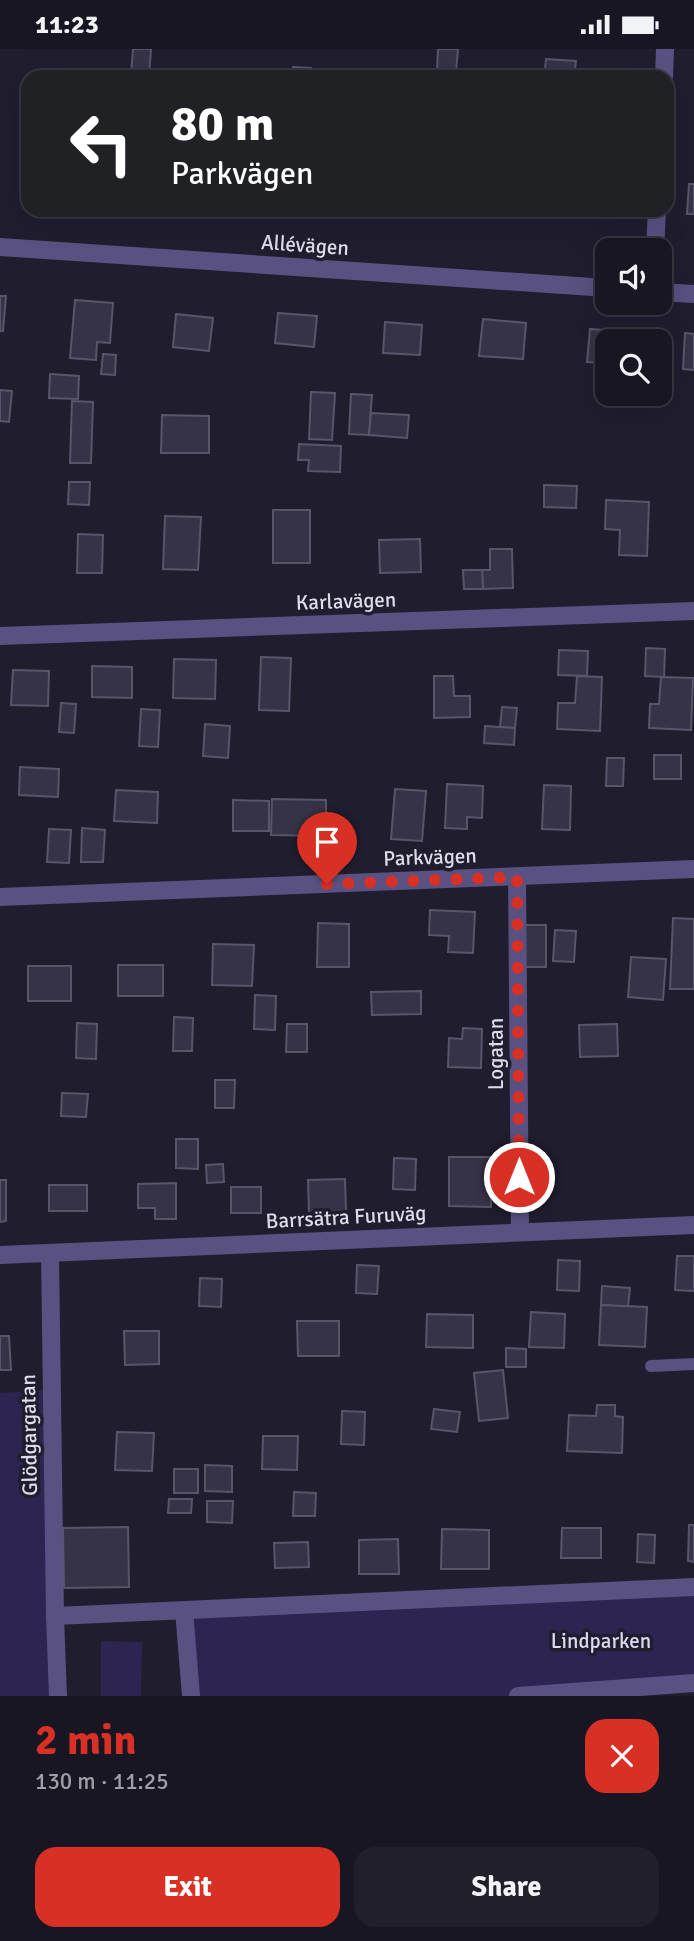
<!DOCTYPE html>
<meta charset="utf-8">
<style>
:root{--surface:#181623;--page:#211f2b;--text:#f1f3f6;--muted:#9f9fa6;--line:#363541;--accent:#d93025}
body{margin:0;font-family:Signika,sans-serif;background:var(--page);color:var(--text);height:100vh;display:flex;flex-direction:column;font-size:26px;white-space:nowrap}
*{box-sizing:border-box;margin:0}
p{font-size:23px;color:var(--muted)}
.icon{flex:none;width:38px;height:38px;fill:none;stroke:currentColor;stroke-width:2;stroke-linecap:round;stroke-linejoin:round}
.map{position:relative;height:1647px;overflow:hidden}
.side{display:flex;flex-direction:column;background:var(--surface);flex:1}
.side>*{flex:none}
.top-card{position:absolute;left:21px;top:21px;width:653px;height:147px;border-radius:21px;box-shadow:0 7px 28px #0002,0 0 0 2px var(--line);background:#202124;color:#fff;overflow:hidden}
.buttons{position:absolute;left:595px;top:189px;display:grid;gap:14px}
.buttons a{display:grid;place-items:center;width:77px;height:77px;border-radius:14px;background:var(--surface);box-shadow:0 7px 28px #0002,0 0 0 2px var(--line);font-size:35px}
.pin{position:absolute;display:grid;place-items:center;width:60px;height:60px;color:#fff;margin:-72px -30px;border-radius:50% 50% 50% 0;rotate:-45deg;box-shadow:0 0 7px #0007}
.pin .icon{rotate:45deg}
.me{position:absolute;width:77px;margin:-38px;rotate:0deg;stroke-linejoin:round;filter:drop-shadow(0 0 5px #0008)}
.turn{display:flex;align-items:center;gap:24px;height:147px;padding:0 35px;font-size:32px}
.turn .icon{width:91px;height:91px;stroke-width:2.5}
.turn b{display:block;font-size:49px;line-height:60px}
.round{display:grid;place-items:center;flex:none;width:74px;height:74px;border-radius:21px;background:var(--page)}
.summary{display:flex;align-items:center;justify-content:space-between;height:119px;padding:0 35px}
h1{font-size:42px;font-weight:800;line-height:52px;color:var(--accent)}
.action{display:flex;gap:14px;margin-top:auto;padding:14px 35px}
.action a{flex:1;height:80px;border-radius:21px;background:var(--accent);color:#fff;font-size:28px;font-weight:800;line-height:80px;text-align:center}
.action a+a{background:var(--page);color:var(--text)}
.status{display:flex;justify-content:space-between;align-items:center;height:49px;padding:0 35px;background:var(--surface);direction:ltr}
.status svg{height:19px;fill:currentColor}
.map>svg:first-child{display:block}
.green{fill:#2e2451}
.building{fill:#363347;stroke:#58556b;stroke-width:2}
.lines{fill:none;stroke-linecap:round;stroke-linejoin:round}
.service{stroke:#595181;stroke-width:12}
.minor{stroke:#595181;stroke-width:18}
.route{stroke:#d93025;stroke-width:12;stroke-dasharray:0 21.6}
.labels{text-anchor:middle;dominant-baseline:central;stroke-width:7;stroke-linejoin:round;paint-order:stroke}
.street-label{font-size:21px;fill:#dddce8;stroke:#201d2f}
.park-label{font-size:21px;fill:#dcdaef;stroke:#201d2f}
</style>
<div class="status"><b>11:23</b><svg viewBox="0 0 49 12"><path d="M0 12V9h3v3zM5 12V6h3v6zM10 12V3h3v9zM15 12V0h3v12zM26 1h20v11H26zM47 4h2v5h-2z"/></svg></div>
<div class="map">
<svg width="694" height="1647" viewBox="0 0 694 1647">
<rect width="100%" height="100%" fill="#201d2f"/>
<g class="green">
<polygon points="51,1341 58,1647 0,1647 0,1344"/>
<polygon points="694,1538 694,1634 518,1647 191,1647 184,1561"/>
<polygon points="101,1592 142,1593 141,1647 101,1647"/>
</g>
<g class="building">
<polygon points="133,0 151,0 149,28 131,26"/>
<polygon points="438,0 458,0 456,23 437,21"/>
<polygon points="546,10 576,12 574,28 544,28"/>
<polygon points="293,18 311,19 311,28 292,28"/>
<polygon points="689,135 694,135 694,165 687,165"/>
<polygon points="0,247 6,247 3,282 0,282"/>
<polygon points="75,251 113,254 110,294 97,293 96,311 70,309"/>
<polygon points="278,264 317,267 314,298 275,294"/>
<polygon points="176,265 213,269 209,302 173,298"/>
<polygon points="483,270 526,274 523,310 479,307"/>
<polygon points="385,273 422,276 420,306 383,304"/>
<polygon points="590,280 636,283 635,292 607,292 607,314 587,313"/>
<polygon points="685,284 694,285 694,321 683,320"/>
<polygon points="103,305 116,306 115,326 101,325"/>
<polygon points="50,325 79,327 78,350 49,349"/>
<polygon points="0,341 12,342 9,373 0,372"/>
<polygon points="311,343 335,344 332,391 309,390"/>
<polygon points="351,345 372,346 369,386 349,385"/>
<polygon points="72,352 93,353 91,414 70,414"/>
<polygon points="371,364 409,366 407,389 369,386"/>
<polygon points="162,366 209,367 209,404 161,404"/>
<polygon points="299,395 341,397 340,423 308,422 309,411 298,411"/>
<polygon points="69,433 90,433 89,456 68,455"/>
<polygon points="544,436 577,437 576,459 544,458"/>
<polygon points="606,451 649,453 647,507 619,506 620,481 605,480"/>
<rect x="273" y="461" width="37" height="53"/>
<polygon points="165,467 201,468 198,521 163,520"/>
<polygon points="78,485 103,486 102,524 77,524"/>
<polygon points="420,490 421,523 380,524 379,491"/>
<polygon points="490,500 512,500 513,539 483,540 482,521 490,521"/>
<polygon points="463,521 482,521 483,540 464,540"/>
<polygon points="646,599 665,600 664,628 645,627"/>
<polygon points="559,601 588,602 587,627 558,626"/>
<polygon points="261,608 291,609 289,662 259,661"/>
<polygon points="174,610 216,611 215,650 173,649"/>
<polygon points="92,617 132,618 132,649 92,648"/>
<polygon points="13,621 49,622 48,657 11,656"/>
<polygon points="434,627 453,627 454,647 470,647 470,668 434,669"/>
<polygon points="577,627 602,628 600,682 557,680 558,654 575,654"/>
<polygon points="661,628 693,629 691,681 649,679 650,655 659,655"/>
<polygon points="61,654 76,655 74,684 59,683"/>
<polygon points="502,658 517,659 515,679 500,678"/>
<polygon points="141,660 160,661 158,698 139,697"/>
<polygon points="205,675 230,677 228,709 203,707"/>
<polygon points="485,677 515,679 514,696 484,694"/>
<rect x="654" y="706" width="27" height="24"/>
<polygon points="607,709 624,709 623,737 606,737"/>
<polygon points="20,718 59,720 58,748 19,746"/>
<polygon points="447,735 483,737 482,769 467,768 467,780 445,779"/>
<polygon points="544,736 571,737 570,781 542,780"/>
<polygon points="395,740 426,742 422,792 391,790"/>
<polygon points="116,741 158,743 157,774 114,772"/>
<polygon points="272,750 326,751 326,787 271,786"/>
<polygon points="233,751 269,752 269,782 233,782"/>
<polygon points="82,779 105,781 103,813 81,813"/>
<polygon points="49,780 71,781 69,814 47,813"/>
<polygon points="430,861 475,863 473,904 448,903 449,887 429,886"/>
<polygon points="673,869 694,870 694,940 670,940"/>
<polygon points="318,874 349,875 349,918 317,918"/>
<rect x="521" y="876" width="25" height="42"/>
<polygon points="555,881 576,882 574,913 553,912"/>
<polygon points="213,895 254,896 252,937 212,936"/>
<polygon points="631,908 666,910 663,951 628,948"/>
<rect x="118" y="916" width="45" height="31"/>
<rect x="28" y="917" width="43" height="35"/>
<polygon points="421,942 421,965 372,966 371,943"/>
<polygon points="255,946 276,947 275,981 254,980"/>
<polygon points="174,968 193,969 192,1002 173,1002"/>
<polygon points="77,974 97,975 96,1010 76,1009"/>
<polygon points="287,975 307,975 307,1003 286,1003"/>
<polygon points="617,975 618,1007 580,1008 579,976"/>
<polygon points="463,979 482,980 481,1019 448,1018 449,989 462,990"/>
<polygon points="215,1031 235,1031 234,1059 215,1059"/>
<polygon points="62,1044 88,1045 86,1068 61,1067"/>
<polygon points="176,1090 198,1090 198,1120 176,1119"/>
<polygon points="449,1108 491,1108 491,1158 449,1157"/>
<polygon points="394,1109 416,1110 415,1141 393,1140"/>
<polygon points="223,1115 224,1133 207,1134 206,1116"/>
<polygon points="345,1130 346,1162 309,1164 308,1131"/>
<polygon points="0,1131 6,1131 6,1172 0,1173"/>
<polygon points="176,1134 176,1170 155,1170 155,1159 138,1159 138,1135"/>
<rect x="49" y="1136" width="38" height="26"/>
<rect x="231" y="1138" width="30" height="26"/>
<polygon points="677,1207 694,1207 694,1242 675,1241"/>
<polygon points="558,1211 580,1212 579,1242 557,1241"/>
<polygon points="357,1216 379,1217 377,1245 356,1244"/>
<polygon points="200,1229 222,1230 221,1258 199,1257"/>
<polygon points="602,1237 630,1239 628,1258 601,1256"/>
<polygon points="601,1256 647,1258 645,1298 599,1296"/>
<polygon points="531,1263 565,1265 564,1299 529,1298"/>
<polygon points="427,1265 473,1266 473,1299 426,1298"/>
<polygon points="297,1272 339,1272 339,1307 298,1307"/>
<polygon points="124,1282 159,1282 159,1315 125,1316"/>
<polygon points="0,1287 9,1287 11,1321 0,1321"/>
<polygon points="506,1299 526,1300 526,1318 506,1318"/>
<polygon points="503,1321 508,1369 479,1372 474,1324"/>
<polygon points="597,1356 615,1356 615,1367 623,1368 622,1404 567,1402 569,1366 596,1367"/>
<polygon points="434,1360 460,1363 457,1383 431,1380"/>
<polygon points="342,1362 365,1363 364,1396 341,1395"/>
<polygon points="117,1383 154,1384 152,1422 115,1421"/>
<polygon points="263,1387 298,1387 297,1421 262,1420"/>
<polygon points="205,1416 232,1417 232,1443 205,1442"/>
<rect x="174" y="1420" width="24" height="24"/>
<polygon points="294,1443 316,1444 315,1467 293,1467"/>
<polygon points="169,1450 192,1450 191,1464 168,1464"/>
<polygon points="207,1452 233,1452 232,1474 207,1473"/>
<polygon points="689,1476 694,1476 694,1513 688,1512"/>
<polygon points="128,1478 129,1538 64,1539 63,1479"/>
<polygon points="562,1479 601,1479 601,1509 561,1509"/>
<polygon points="442,1480 489,1481 489,1520 441,1520"/>
<polygon points="638,1485 655,1486 654,1514 637,1513"/>
<polygon points="398,1490 399,1525 359,1525 359,1491"/>
<polygon points="308,1493 309,1518 275,1519 274,1494"/>
</g>
<g class="lines">
<polyline class="service" points="651,1317 694,1315"/>
<g class="minor">
<polyline points="664,28 665,0"/>
<polyline points="0,198 607,239"/>
<polyline points="655,201 657,161"/>
<polyline points="660,243 694,245"/>
<polyline points="0,587 694,562"/>
<polyline points="517,828 520,1182"/>
<polyline points="0,848 694,820"/>
<polyline points="50,1205 55,1567"/>
<polyline points="0,1206 694,1176"/>
<polyline points="184,1561 191,1647"/>
<polyline points="58,1647 55,1567 694,1538"/>
<polyline points="518,1647 694,1634"/>
</g>
</g>
<g class="lines">
<polyline class="route" points="327,835 517,828 519,1128"/>
</g>
<g class="labels">
<g class="street-label">
<text transform="translate(305 196) rotate(4)">Allévägen</text>
<text transform="translate(346 552) rotate(-2)">Karlavägen</text>
<text transform="translate(430 808) rotate(-2)">Parkvägen</text>
<text transform="translate(496 1005) rotate(-90)">Logatan</text>
<text transform="translate(346 1168) rotate(-3)">Barrsätra Furuväg</text>
<text transform="translate(29 1386) rotate(-91)">Glödgargatan</text>
</g>
<g class="park-label">
<text x="601" y="1592">Lindparken</text>
</g>
</g>
</svg>
<div class="buttons">
<a><svg class="icon" aria-label="sound" viewBox="0 0 24 24"><path d="M4 9h4l5-4v14l-5-4H4zM17 9q2 3 0 6"/></svg></a>
<a><svg class="icon" aria-label="search" viewBox="0 0 24 24"><circle cx="10" cy="10" r="6"/><path d="M15 15l6 6"/></svg></a>
</div>
<div class="pin" style="left:327px;top:835px;background:#d93025"><svg class="icon" aria-label="arrive" viewBox="0 0 24 24"><path d="M6 21V4h12l-3 4 3 4H6"/></svg></div>
<svg class="me" style="left:519px;top:1128px" viewBox="-20 -20 40 40"><circle r="17" fill="#d93025" stroke="#fff" stroke-width="3"/><path d="M0-11L8 9 0 5-8 9z" fill="#fff"/></svg>
<div class="top-card">
<div class="turn"><svg class="icon" aria-label="left" viewBox="0 0 24 24"><path d="M17 20v-9H6M10 6l-5 5 5 5"/></svg><div><b>80 m</b>Parkvägen</div></div>
</div>
</div>
<section class="side">
<div class="summary"><div><h1>2 min</h1><p>130 m · 11:25</p></div><a class="round" style="background:#d93025;color:#fff"><svg class="icon" aria-label="close" viewBox="0 0 24 24"><path d="M6 6l12 12M18 6L6 18"/></svg></a></div>
<div class="action"><a>Exit</a><a>Share</a></div>
</section>
